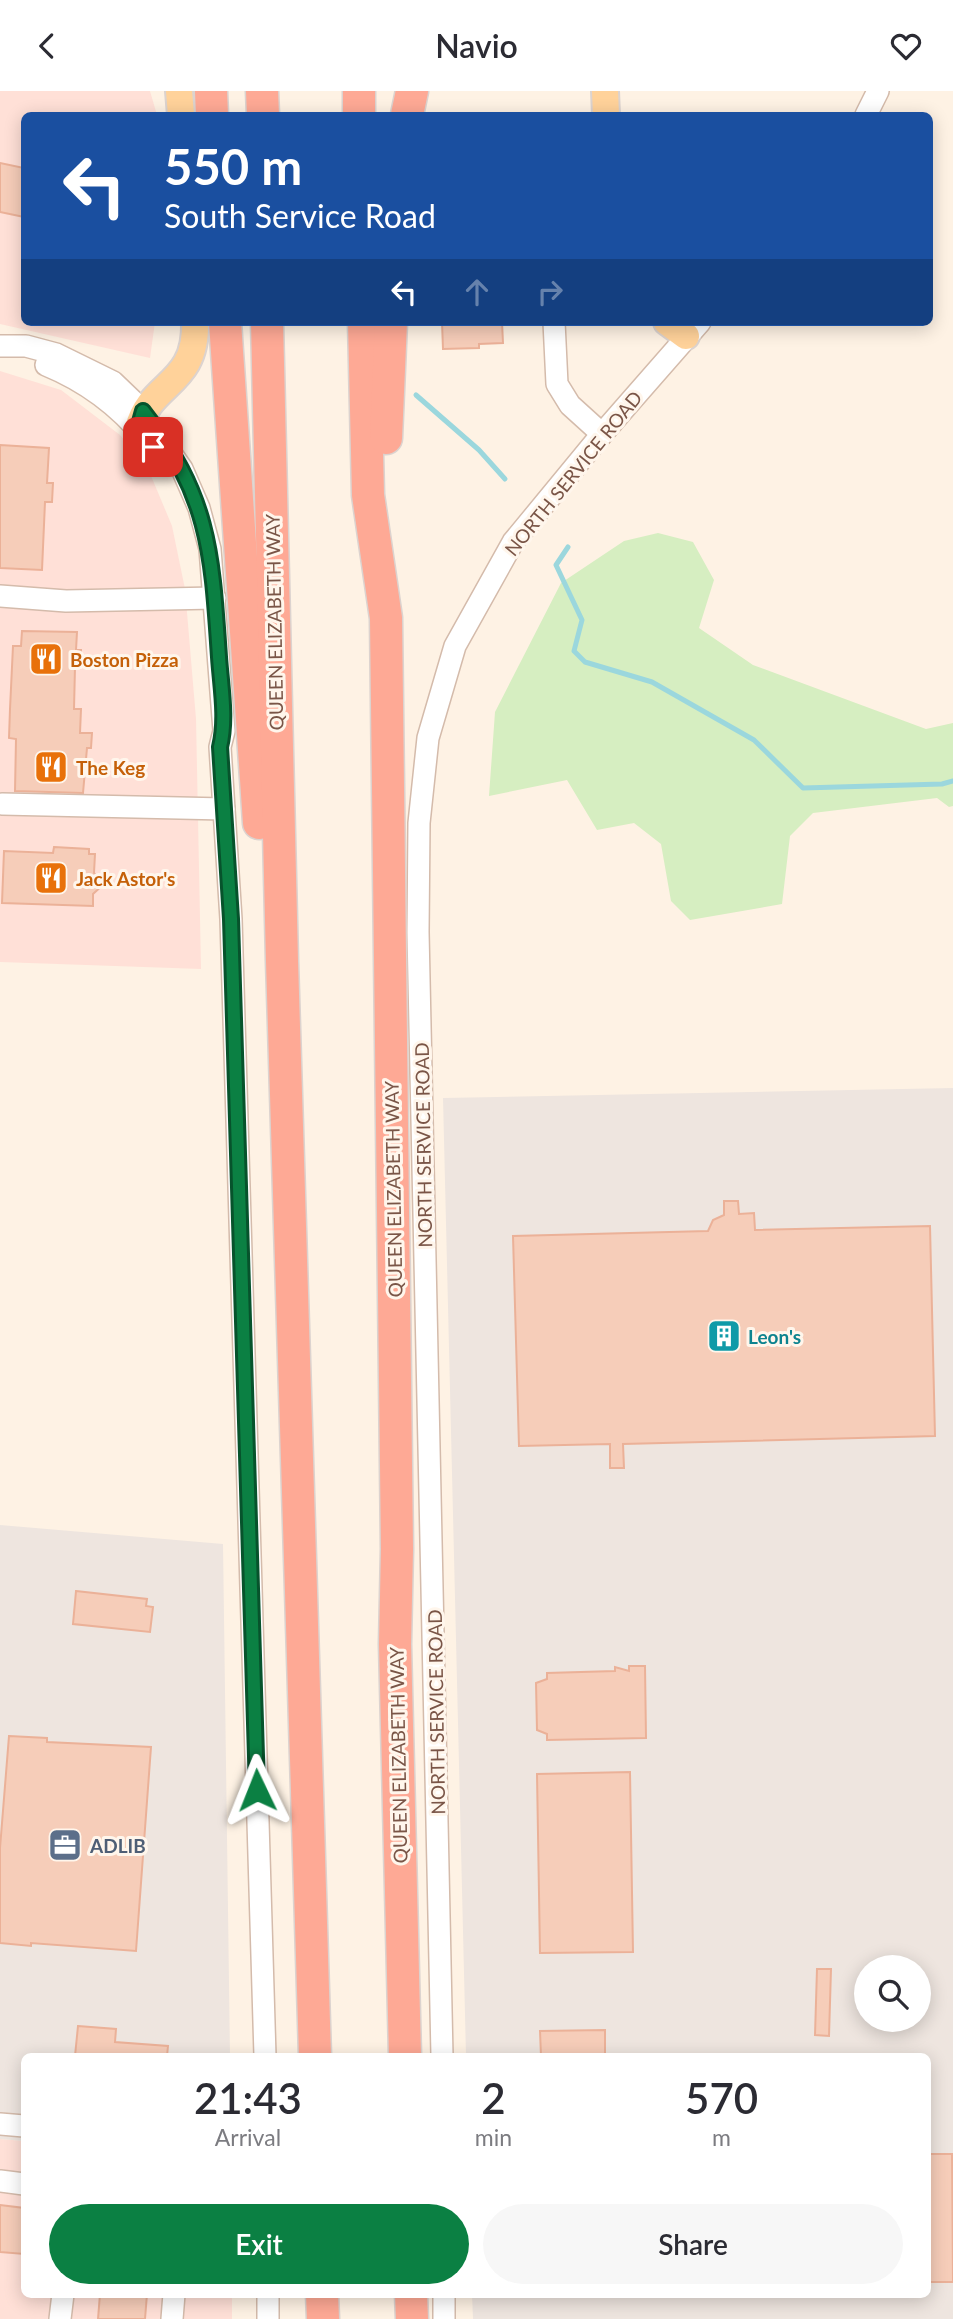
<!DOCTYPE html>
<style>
:root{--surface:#fff;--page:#f7f7f7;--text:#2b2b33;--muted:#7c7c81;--accent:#0b8043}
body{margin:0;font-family:Lato,sans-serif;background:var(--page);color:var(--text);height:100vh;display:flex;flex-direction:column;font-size:26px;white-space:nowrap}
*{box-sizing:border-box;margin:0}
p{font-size:23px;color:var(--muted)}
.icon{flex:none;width:38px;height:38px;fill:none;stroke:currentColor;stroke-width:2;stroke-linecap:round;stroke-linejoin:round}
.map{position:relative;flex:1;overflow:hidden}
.details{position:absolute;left:21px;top:1962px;width:910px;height:245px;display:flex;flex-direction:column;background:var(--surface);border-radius:10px;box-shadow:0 4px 18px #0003}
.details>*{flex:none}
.top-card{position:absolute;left:21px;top:21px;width:912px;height:214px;border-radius:10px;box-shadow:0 4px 18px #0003;background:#1a4fa0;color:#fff;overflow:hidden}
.fabs{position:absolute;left:854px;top:1864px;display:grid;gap:14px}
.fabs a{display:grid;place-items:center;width:77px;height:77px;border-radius:50%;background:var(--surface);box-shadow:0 4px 18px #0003;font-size:35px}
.pin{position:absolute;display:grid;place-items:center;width:60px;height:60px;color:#fff;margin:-30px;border-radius:14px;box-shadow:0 4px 10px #0006}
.me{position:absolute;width:77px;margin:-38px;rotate:358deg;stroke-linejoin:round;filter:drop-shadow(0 0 5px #0008)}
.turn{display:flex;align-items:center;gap:24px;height:147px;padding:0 28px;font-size:32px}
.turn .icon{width:91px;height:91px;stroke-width:2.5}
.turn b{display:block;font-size:49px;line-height:60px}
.lanes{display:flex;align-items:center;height:66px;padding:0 28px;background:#0003;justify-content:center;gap:35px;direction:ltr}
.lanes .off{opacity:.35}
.eta{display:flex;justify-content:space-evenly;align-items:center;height:119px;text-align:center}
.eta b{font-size:42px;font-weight:600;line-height:49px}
.button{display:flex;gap:14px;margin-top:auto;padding:14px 28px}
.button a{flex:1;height:80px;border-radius:42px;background:var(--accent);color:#fff;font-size:28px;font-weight:600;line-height:80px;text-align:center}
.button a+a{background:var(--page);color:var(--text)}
header{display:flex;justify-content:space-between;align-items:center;height:91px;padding:0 28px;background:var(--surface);font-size:32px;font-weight:600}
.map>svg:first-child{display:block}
.commercial{fill:#ffe0d7}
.industrial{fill:#eee5df;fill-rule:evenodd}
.green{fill:#d6eec1}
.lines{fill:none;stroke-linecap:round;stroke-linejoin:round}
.stream{stroke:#9bd7dd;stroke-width:5}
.building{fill:#f6cdb9;stroke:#ebb198;stroke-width:2}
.minor-casing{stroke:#d4bbab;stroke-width:24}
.major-casing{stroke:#dcd3cf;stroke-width:30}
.highway-casing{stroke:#dcd3cf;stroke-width:35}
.minor{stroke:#fff;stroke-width:21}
.major{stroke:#ffd29a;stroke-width:26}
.highway{stroke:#fea995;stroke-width:32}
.route-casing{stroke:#07532c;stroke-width:18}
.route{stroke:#0b8043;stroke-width:12}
.labels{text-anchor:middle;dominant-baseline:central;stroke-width:6;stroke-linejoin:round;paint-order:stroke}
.street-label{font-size:19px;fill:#7a5547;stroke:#fff6ec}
.food-label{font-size:19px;font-weight:bold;fill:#c56008;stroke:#fff6ec;text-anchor:start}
.culture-label{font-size:19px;font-weight:bold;fill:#0d838f;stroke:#fff6ec;text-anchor:start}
.service-label{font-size:19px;font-weight:bold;fill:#4e5e75;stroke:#fff6ec;text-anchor:start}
</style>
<header><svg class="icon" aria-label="back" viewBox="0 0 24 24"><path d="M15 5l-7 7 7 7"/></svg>Navio<svg class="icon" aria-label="heart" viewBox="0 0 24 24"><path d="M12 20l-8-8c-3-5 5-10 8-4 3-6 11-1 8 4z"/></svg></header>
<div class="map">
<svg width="953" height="2228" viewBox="0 0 953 2228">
<rect width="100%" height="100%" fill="#fef2e4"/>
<g class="commercial">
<polygon points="0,0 150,0 157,24 24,24 24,231 155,231 150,267 0,233"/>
<polygon points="0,280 61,299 120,344 149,380 172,435 185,498 196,628 201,878 0,871"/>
<polygon points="0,2048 24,2050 24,2203 232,2203 232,2228 0,2228"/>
</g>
<g class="industrial">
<path d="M953,997V2228H473L472,2203H928V1965H466L443,1007ZM866,1876H919V1928H866Z"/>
<polygon points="0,1434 223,1453 230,1965 24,1965 24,2050 0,2048"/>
</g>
<polygon class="green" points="658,442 693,451 714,489 699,537 753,574 926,638 953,632 953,715 949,716 937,707 813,722 790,745 782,813 690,829 671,810 661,753 634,732 597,739 567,689 489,705 495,621 561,492 624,450"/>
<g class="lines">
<g class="stream">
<polyline points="416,304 479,359 505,388"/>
<polyline points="568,456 556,474 582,529 574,560 585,571 652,591 754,649 803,697 942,693 953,690"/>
</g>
</g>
<g class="building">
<polygon points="0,72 24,77 24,126 0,121"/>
<polygon points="442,231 502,231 503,252 479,253 479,257 443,258"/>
<polygon points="0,354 49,357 47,392 53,392 52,411 45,411 42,479 0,477"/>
<polygon points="22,540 77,541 76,559 81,559 80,577 75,576 74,618 81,618 80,642 92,642 91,657 87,657 83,702 15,700 16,648 9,647 10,618 13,555 21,555"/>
<polygon points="54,756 89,758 89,763 95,763 94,782 104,793 93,803 93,815 2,812 4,760 53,762"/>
<polygon points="724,1110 738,1110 739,1123 754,1122 755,1139 930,1135 935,1345 623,1353 624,1377 610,1377 610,1353 519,1355 513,1145 708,1140 713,1129 724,1124"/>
<polygon points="76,1500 147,1508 146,1515 153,1516 150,1541 73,1533"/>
<polygon points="629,1575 645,1575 646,1647 547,1649 547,1643 537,1639 536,1592 547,1588 547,1582 615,1580 615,1576 629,1580"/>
<polygon points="9,1645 47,1647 47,1651 151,1656 136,1860 31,1852 31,1855 0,1852 0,1757"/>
<polygon points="630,1681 633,1861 540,1862 537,1683"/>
<polygon points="817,1878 831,1878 829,1945 815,1944"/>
<polygon points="78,1935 116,1938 115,1951 168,1955 167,1965 75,1965"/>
<polygon points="605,1939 605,1965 541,1965 540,1940"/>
<polygon points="928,2063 952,2063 953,2191 928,2191"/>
<polygon points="0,2114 24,2117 24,2163 0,2161"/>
<polygon points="100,2203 147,2203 145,2228 98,2228"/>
</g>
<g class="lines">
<defs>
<g id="minor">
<polyline points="866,24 878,0"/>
<polyline points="554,231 557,293 570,314 602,343"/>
<polyline points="0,255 26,255 56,263 113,291 137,314 182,378 199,417 210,458 224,640 220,656 231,828 265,1965"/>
<path d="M46,274C85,290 118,314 145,347"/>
<polyline points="0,505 66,510 215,507"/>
<polyline points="2,713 224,718"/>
<polyline points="442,1965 418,841 419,732 428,647 455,555 513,451 602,343 700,231"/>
<polyline points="0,2033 24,2035"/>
<polyline points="0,2090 24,2093"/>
<polyline points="268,2203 268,2228"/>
<polyline points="60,2228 63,2203"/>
<polyline points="172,2228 174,2203"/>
<polyline points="444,2228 444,2203"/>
</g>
<g id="major">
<polyline points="179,0 181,24"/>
<polyline points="605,0 606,24"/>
<polyline points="667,231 686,245"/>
<path d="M138,338C150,290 197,295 195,231"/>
</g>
<g id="highway">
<polyline points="211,0 212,24"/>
<polyline points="262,0 263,24"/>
<polyline points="359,0 359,24"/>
<polyline points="407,24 412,0"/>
<polyline points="225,231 259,732"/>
<polyline points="267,231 282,870 315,1965"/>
<polyline points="364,231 368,404 386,527 397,1458 395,1553 405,1965"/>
<polyline points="386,347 391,231"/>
<polyline points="322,2203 323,2228"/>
<polyline points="411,2203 412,2228"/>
</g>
</defs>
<use href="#minor" class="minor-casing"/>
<use href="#major" class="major-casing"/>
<use href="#highway" class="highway-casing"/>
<use href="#minor" class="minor"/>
<use href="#major" class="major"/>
<use href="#highway" class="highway"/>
</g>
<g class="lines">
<defs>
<path id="route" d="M153,356L138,338L143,320C210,405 212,463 219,566C221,596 227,627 220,656L231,828L257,1699"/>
</defs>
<use href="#route" class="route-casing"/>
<use href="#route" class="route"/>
</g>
<defs>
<symbol id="restaurant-square" viewBox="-11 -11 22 22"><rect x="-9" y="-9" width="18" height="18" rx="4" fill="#e8710a" stroke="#fff6ec"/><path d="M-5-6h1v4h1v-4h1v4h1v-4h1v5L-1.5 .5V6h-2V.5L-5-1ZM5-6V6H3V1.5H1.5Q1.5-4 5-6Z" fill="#fff"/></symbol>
<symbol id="building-square" viewBox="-11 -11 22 22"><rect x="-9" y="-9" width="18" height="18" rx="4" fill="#0f9aa8" stroke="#fff6ec"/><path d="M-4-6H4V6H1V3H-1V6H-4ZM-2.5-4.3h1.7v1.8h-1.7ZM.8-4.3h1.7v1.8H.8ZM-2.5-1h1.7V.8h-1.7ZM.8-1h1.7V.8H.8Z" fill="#fff"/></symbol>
<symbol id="office-square" viewBox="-11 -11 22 22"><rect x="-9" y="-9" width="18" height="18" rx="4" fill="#5c6f8a" stroke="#fff6ec"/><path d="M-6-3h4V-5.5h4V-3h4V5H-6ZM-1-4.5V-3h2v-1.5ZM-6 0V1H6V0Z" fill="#fff"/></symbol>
</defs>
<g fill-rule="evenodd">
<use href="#restaurant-square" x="27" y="549" width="38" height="38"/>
<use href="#restaurant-square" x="32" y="657" width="38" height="38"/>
<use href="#restaurant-square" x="32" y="768" width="38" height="38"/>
<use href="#building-square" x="705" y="1226" width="38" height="38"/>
<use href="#office-square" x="46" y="1735" width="38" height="38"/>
</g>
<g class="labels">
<g class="street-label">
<text transform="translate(573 382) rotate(-51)">NORTH SERVICE ROAD</text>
<text transform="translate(274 531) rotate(-91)">QUEEN ELIZABETH WAY</text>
<text transform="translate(423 1054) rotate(-91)">NORTH SERVICE ROAD</text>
<text transform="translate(393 1098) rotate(-91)">QUEEN ELIZABETH WAY</text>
<text transform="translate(436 1621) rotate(-91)">NORTH SERVICE ROAD</text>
<text transform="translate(398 1664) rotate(-91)">QUEEN ELIZABETH WAY</text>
</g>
<g class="food-label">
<text x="70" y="568">Boston Pizza</text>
<text x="76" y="676">The Keg</text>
<text x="76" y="787">Jack Astor's</text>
</g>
<g class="culture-label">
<text x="748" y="1245">Leon's</text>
</g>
<g class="service-label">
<text x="90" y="1754">ADLIB</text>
</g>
</g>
</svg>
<div class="fabs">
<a><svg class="icon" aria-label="search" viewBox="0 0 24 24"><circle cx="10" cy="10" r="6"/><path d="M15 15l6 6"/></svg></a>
</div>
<div class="pin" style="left:153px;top:356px;background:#d93025"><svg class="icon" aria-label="arrive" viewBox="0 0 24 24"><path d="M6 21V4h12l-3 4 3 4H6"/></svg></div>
<svg class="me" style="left:257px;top:1699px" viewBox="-20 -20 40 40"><path d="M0-17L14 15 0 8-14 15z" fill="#0b8043" stroke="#fff" stroke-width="4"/></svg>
<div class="top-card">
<div class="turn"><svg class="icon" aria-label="left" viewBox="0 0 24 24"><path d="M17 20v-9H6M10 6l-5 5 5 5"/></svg><div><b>550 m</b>South Service Road</div></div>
<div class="lanes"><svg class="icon" aria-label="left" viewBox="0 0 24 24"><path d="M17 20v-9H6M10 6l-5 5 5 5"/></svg><svg class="icon off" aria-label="ahead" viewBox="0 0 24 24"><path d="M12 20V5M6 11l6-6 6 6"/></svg><svg class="icon off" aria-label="right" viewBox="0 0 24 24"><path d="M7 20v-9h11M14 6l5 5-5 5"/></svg></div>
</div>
<section class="details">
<div class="eta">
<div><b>21:43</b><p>Arrival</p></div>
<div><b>2</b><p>min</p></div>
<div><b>570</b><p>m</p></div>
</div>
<div class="button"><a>Exit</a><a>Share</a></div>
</section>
</div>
